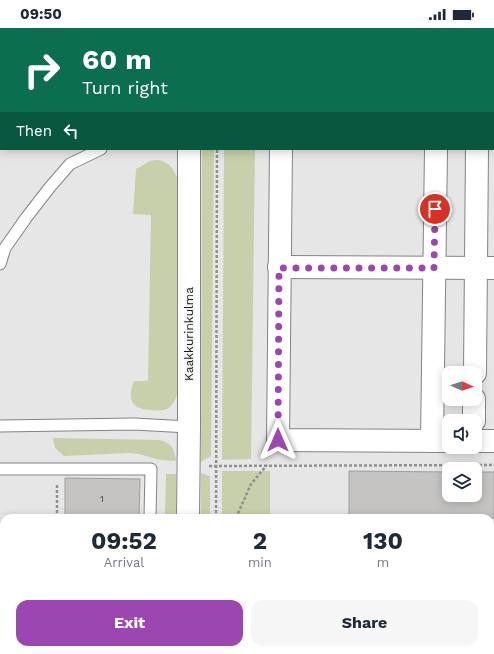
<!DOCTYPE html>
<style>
:root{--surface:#fff;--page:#f6f6f7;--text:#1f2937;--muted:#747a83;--accent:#9c46b2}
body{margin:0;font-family:"Work Sans",sans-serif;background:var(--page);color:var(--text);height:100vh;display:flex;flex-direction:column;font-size:15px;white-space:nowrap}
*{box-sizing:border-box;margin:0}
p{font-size:13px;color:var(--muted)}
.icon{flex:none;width:22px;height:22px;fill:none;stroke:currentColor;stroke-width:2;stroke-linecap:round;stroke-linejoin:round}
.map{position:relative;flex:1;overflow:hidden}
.side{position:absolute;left:0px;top:486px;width:494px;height:140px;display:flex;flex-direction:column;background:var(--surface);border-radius:12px 12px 0 0;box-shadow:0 2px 10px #0003}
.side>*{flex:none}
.banner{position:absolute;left:0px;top:0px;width:494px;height:122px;box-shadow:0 2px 10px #0003;background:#0b6e4f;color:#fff;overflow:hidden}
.needle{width:26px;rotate:93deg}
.fabs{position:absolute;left:442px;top:338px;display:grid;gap:8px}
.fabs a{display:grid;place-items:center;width:40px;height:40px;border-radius:8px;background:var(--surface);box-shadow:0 2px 10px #0003;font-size:20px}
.pin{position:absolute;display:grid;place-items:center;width:34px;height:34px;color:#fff;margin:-17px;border:2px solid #fff;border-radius:50%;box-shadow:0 1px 4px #0007}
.me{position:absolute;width:44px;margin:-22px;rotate:0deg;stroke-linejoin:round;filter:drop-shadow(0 0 3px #0008)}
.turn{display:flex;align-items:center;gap:14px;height:84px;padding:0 16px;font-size:18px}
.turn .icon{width:52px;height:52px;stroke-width:2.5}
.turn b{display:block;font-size:28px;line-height:34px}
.then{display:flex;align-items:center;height:38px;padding:0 16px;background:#0003;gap:8px;font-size:15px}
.eta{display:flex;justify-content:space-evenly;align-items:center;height:68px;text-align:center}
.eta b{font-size:24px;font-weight:700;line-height:28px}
.primary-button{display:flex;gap:8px;margin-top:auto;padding:8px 16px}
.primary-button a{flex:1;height:46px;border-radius:12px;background:var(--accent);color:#fff;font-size:16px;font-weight:700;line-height:46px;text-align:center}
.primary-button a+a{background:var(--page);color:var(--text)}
.status{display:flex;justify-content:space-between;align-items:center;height:28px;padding:0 20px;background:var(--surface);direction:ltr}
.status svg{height:11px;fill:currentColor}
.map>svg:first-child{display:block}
.green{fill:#c8d0ab}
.building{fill:#c5c4c3;stroke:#9e9d9d}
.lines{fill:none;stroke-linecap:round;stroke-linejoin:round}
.lane-casing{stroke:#828384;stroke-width:13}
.street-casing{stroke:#828384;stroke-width:24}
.secondary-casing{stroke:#828384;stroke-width:24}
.path{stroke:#909091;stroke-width:2.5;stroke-dasharray:3 2;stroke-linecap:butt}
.lane{stroke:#fff;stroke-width:11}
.street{stroke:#fff;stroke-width:22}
.secondary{stroke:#fff;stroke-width:22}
.route{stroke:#9c46b2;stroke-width:7;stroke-dasharray:0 12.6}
.labels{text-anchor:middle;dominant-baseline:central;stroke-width:3;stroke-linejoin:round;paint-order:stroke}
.number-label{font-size:10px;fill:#464646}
.street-label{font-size:12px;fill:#1c1c1c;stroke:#f3f4f5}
</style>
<div class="status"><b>09:50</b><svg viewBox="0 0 49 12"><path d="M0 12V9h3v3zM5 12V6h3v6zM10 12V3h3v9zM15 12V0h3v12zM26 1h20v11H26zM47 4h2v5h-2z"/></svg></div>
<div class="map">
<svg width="494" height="626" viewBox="0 0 494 626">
<rect width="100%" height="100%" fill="#e6e6e7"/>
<g class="green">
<polygon points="202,121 214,121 211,428 201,434"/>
<polygon points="224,121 255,121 251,431 222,432"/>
<path d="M157,132C169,133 174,141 178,152L177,367C172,381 166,384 151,382C131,381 127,371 134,353H148L151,187L133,186L136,141L150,133Z"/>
<path d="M53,410L160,412C171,415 175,421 176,433L160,432L139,426L129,425L64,428L55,420Z"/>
<rect x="222" y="443" width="48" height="47"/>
<polygon points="201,445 210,448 210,490 201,490"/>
<polygon points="166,446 176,446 176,490 165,490"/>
<rect x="221" y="622" width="48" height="4"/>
</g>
<g class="building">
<polygon points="349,443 449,444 449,467 475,467 475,444 494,444 494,490 349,490"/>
<polygon points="65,450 140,451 139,490 65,490"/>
</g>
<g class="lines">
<defs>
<g id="lane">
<polyline points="193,1 193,0"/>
<polyline points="436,1 436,0"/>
<polyline points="0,236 5,220 26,190 50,159 70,136 101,121"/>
<polyline points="0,398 134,396 189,399"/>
<polyline points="0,441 151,441 150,490"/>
<polyline points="149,626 149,622"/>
</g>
<g id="street">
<polyline points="493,53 494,54"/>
<polyline points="493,100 494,100"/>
<polyline points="281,121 278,412 449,413"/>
<polyline points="279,239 494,240"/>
<polyline points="475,345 477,121"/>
<polyline points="474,393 474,371"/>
<polyline points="432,413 436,121"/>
<polyline points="475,413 494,413"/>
</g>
<g id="secondary">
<polyline points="188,490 189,399 189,121"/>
<polyline points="186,626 186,622"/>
</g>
</defs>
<use href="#lane" class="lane-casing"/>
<use href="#street" class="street-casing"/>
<use href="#secondary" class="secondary-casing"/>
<g class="path">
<polyline points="105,0 105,1"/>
<polyline points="462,1 462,0"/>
<polyline points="0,7 1,8"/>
<polyline points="209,438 494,437"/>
<polyline points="57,490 57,455"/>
<polyline points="216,490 217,121"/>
<polyline points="236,490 251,456 267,437"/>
<polyline points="43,626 44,622"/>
<polyline points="216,626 216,622"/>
</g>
<use href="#lane" class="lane"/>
<use href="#street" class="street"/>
<use href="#secondary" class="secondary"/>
</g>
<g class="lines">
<polyline class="route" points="278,412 279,240 434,240 435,181"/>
</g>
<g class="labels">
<g class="number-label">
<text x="102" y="470">1</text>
</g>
<g class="street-label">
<text transform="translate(189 306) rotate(-90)">Kaakkurinkulma</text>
</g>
</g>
</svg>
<div class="fabs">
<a><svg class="needle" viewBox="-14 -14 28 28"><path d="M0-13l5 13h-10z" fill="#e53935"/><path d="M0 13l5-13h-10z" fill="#747a83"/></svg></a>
<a><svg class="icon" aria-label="sound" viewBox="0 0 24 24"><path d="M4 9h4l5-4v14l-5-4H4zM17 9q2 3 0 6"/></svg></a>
<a><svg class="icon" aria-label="layers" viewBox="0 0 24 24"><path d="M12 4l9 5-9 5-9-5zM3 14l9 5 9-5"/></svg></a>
</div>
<div class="pin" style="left:435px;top:181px;background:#d93025"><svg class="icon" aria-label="arrive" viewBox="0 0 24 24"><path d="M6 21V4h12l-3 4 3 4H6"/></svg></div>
<svg class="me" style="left:278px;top:412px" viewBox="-20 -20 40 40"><path d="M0-17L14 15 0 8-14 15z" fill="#9c46b2" stroke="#fff" stroke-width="4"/></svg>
<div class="banner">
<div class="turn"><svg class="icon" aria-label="right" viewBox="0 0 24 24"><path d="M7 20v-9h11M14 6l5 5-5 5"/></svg><div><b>60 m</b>Turn right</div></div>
<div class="then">Then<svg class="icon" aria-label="left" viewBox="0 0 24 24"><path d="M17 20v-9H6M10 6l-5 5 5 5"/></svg></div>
</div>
<section class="side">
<div class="eta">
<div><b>09:52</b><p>Arrival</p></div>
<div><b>2</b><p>min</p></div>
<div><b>130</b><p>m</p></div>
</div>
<div class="primary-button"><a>Exit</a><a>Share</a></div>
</section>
</div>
